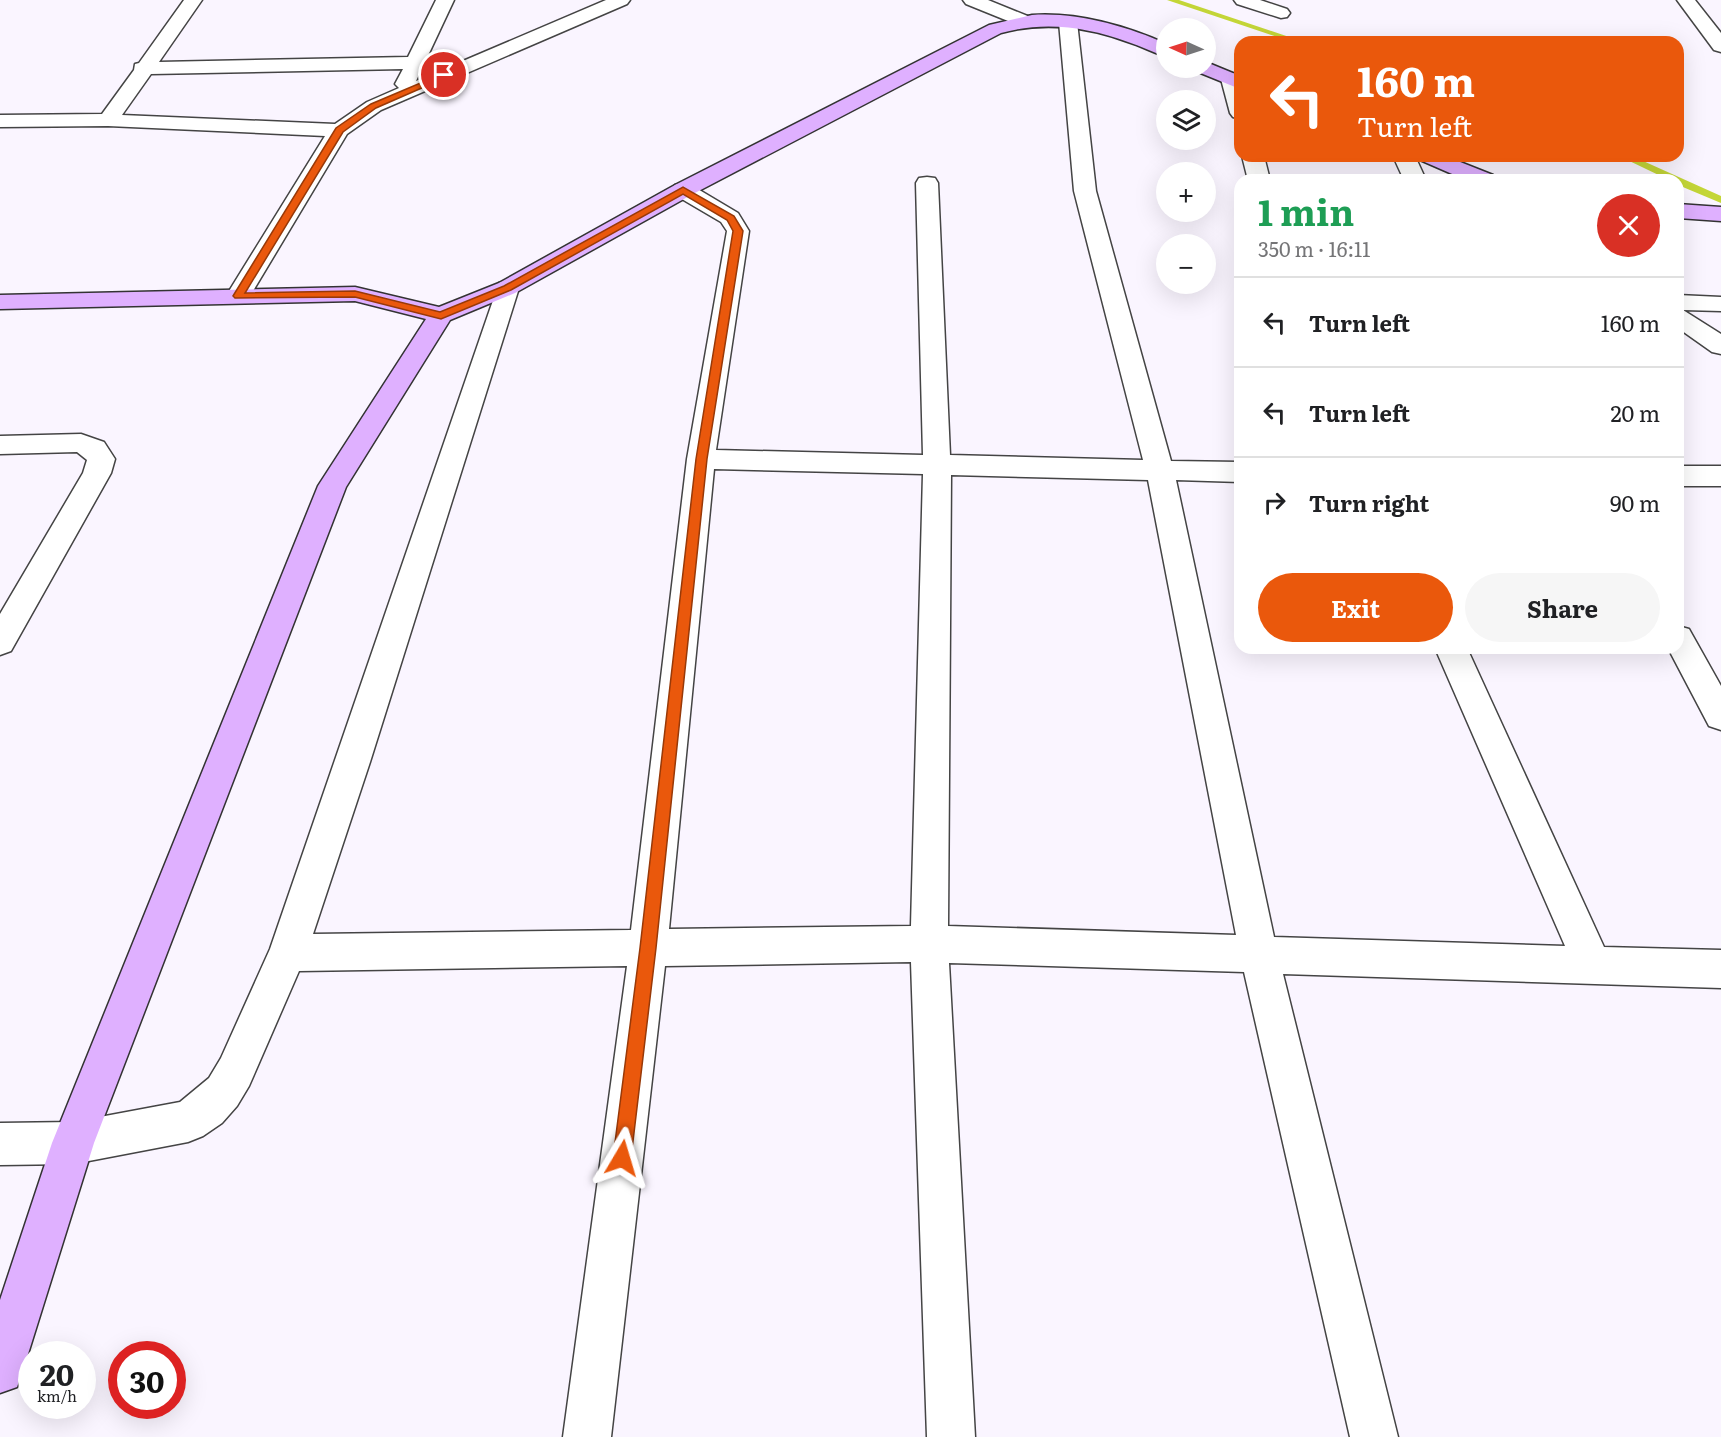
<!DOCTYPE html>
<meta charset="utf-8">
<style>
:root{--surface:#fff;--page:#f6f6f6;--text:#202124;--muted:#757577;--line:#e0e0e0;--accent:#ea580c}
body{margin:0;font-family:Literata,serif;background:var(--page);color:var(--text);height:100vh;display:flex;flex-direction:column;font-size:22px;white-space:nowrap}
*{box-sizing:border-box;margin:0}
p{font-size:20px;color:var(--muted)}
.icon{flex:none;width:33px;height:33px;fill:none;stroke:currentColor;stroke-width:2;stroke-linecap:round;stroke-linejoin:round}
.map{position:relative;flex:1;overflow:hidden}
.panel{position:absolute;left:1234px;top:174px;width:450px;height:480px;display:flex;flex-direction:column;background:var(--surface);border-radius:18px;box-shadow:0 6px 24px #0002}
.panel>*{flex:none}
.top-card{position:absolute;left:1234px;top:36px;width:450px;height:126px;border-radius:18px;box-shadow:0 6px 24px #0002;background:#ea580c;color:#fff;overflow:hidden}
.needle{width:39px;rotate:273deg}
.tools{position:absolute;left:1156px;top:18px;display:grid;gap:12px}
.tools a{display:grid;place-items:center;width:60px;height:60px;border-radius:50%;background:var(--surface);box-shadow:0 6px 24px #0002;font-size:30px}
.speed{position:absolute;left:18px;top:1341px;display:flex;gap:12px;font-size:30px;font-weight:700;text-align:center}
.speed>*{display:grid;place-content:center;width:78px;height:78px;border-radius:50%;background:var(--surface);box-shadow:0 6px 24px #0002;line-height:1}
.speed small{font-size:15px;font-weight:400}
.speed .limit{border:9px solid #d22;background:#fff;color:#111}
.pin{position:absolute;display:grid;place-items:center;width:51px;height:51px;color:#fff;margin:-26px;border:3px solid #fff;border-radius:50%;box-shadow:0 2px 6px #0007}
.me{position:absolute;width:66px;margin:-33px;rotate:7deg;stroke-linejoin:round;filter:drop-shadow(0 0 4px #0008)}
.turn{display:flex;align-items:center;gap:21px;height:126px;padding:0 24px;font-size:27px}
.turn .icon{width:78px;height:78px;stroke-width:2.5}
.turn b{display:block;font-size:42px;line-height:51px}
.round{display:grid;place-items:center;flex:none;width:63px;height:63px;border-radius:32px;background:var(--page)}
.head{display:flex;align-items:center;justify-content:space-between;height:102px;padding:0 24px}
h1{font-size:36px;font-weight:700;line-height:45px;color:#1e9e55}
.button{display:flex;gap:12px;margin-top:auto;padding:12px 24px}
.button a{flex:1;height:69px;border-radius:36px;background:var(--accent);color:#fff;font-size:24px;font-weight:700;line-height:69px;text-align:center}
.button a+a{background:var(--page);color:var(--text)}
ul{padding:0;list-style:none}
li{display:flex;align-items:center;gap:18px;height:90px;padding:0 24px;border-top:2px solid var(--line)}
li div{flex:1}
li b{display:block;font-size:22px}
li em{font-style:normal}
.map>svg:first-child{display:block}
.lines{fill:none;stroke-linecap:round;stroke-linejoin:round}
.stream{fill:#c4d638;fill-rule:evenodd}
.street-casing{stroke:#444;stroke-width:3}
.secondary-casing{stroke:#333;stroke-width:3}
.street{fill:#fff;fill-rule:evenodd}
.secondary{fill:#dfb0ff;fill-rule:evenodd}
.route{fill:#ea580c;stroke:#983908;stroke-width:1.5}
</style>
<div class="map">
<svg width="1721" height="1437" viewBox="0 0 1721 1437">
<rect width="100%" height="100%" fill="#faf5ff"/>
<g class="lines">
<g class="stream">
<polygon points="1167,0 1179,0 1304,42 1292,42"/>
<polygon points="1619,156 1632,156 1721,196 1721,203 1678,185 1678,180 1669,180"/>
</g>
<defs>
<g id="street">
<path d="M184,0H202L159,62L408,57L436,0H454L416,81L606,0H630L627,4L381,110L347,134L250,296L246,301L238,303L230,301L226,296L325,136L108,126L0,127V115L102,114L134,70L135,64L139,63ZM403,69L395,84L399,88L367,102L335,124L122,115L151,74Z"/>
<polygon points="963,0 988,0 1030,17 1033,21 1030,25 1018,25 966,4"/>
<polygon points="1234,0 1260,0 1287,9 1290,13 1287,17 1281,18 1237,4"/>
<polygon points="1677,0 1695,0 1721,33 1721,52 1714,50"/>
<path d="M1068,17L1074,18L1077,22L1096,191L1171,461L1240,462V482L1176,480L1274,937L1565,946L1435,648H1467L1604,947L1721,950V988L1283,974L1398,1437H1350L1244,972L949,963L975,1437H927L911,962L665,966L611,1437H563L627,966L299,971L249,1086L237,1106L222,1123L203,1136L188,1142L73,1164L0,1165V1123L73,1122L180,1102L209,1078L221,1058L270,949L499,283L507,281L515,283L519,288L370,762L313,934L631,930L687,459L727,231L721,222L675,195L672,190L675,185L683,183L691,185L738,213L749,231L716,450L923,455L916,183L919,178L927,177L935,178L938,183L950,455L1143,460L1074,191L1059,22L1062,18ZM714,469L923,474L911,926L669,929ZM951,475L1148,480L1236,935L948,926Z"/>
<polygon points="1231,73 1238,75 1240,79 1240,119 1233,117 1230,113 1221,79 1224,75"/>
<polygon points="1242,156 1264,156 1270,180 1248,180"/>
<polygon points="1393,156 1415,156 1426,180 1404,180"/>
<polygon points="1678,295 1721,297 1721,311 1683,310 1721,334 1721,354 1712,352 1678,328"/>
<polygon points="81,434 104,442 115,459 111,473 11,651 0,655 0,614 83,473 87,460 77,452 0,454 0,436"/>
<rect x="1678" y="466" width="43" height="20"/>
<polygon points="1678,626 1689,629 1721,686 1721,730 1709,726 1668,648 1678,648"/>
</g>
<g id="secondary">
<path d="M1032,15C1077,12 1126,26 1167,44V57C1154,53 1141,46 1128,42C1086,27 1045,21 1001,33L691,195L515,293L450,320L346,487L94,1143L23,1370L17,1387L0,1393V1300L52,1143L318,486L426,319L355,301L0,309V295L355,287L439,307L499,283L675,185L989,25Z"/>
<polygon points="1206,62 1240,76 1240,89 1198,72 1196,68 1206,68"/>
<polygon points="1416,156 1445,156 1493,175 1496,180 1466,180 1420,160"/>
<polygon points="1678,204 1721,207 1721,221 1678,218"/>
</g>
</defs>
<use href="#street" class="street-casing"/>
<use href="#secondary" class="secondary-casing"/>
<use href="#street" class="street"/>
<use href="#secondary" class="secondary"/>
</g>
<polygon class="route" points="444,73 447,74 447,77 376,108 343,132 245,293 355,291 440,312 504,286 683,187 734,216 743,231 707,459 656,948 631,1158 628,1164 622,1167 616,1164 613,1158 640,948 696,459 733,231 727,220 683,194 511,290 441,319 355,297 235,298 233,296 336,128 371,104"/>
</svg>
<div class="tools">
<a><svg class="needle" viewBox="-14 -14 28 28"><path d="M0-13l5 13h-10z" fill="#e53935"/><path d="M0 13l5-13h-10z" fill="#757577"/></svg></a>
<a><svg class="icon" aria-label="layers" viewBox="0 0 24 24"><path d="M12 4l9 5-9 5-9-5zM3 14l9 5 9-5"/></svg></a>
<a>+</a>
<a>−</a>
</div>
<div class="speed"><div>20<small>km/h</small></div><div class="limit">30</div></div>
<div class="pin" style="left:444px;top:75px;background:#d93025"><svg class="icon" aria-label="arrive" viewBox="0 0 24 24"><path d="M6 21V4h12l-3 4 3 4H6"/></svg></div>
<svg class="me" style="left:622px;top:1158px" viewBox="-20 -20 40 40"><path d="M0-17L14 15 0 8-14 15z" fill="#ea580c" stroke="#fff" stroke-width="4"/></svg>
<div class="top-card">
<div class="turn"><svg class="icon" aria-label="left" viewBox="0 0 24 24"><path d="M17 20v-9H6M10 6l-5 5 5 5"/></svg><div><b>160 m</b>Turn left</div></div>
</div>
<section class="panel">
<div class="head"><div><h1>1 min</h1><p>350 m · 16:11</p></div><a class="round" style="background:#d93025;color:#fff"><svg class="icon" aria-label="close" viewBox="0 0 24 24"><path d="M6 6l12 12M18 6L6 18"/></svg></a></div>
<ul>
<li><svg class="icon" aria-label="left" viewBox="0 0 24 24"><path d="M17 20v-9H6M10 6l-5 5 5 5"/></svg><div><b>Turn left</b></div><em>160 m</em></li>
<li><svg class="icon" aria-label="left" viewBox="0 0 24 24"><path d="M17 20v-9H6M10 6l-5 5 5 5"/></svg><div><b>Turn left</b></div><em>20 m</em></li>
<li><svg class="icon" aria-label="right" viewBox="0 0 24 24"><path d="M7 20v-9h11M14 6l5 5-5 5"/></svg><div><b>Turn right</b></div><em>90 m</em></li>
</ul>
<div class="button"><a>Exit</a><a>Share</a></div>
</section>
</div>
